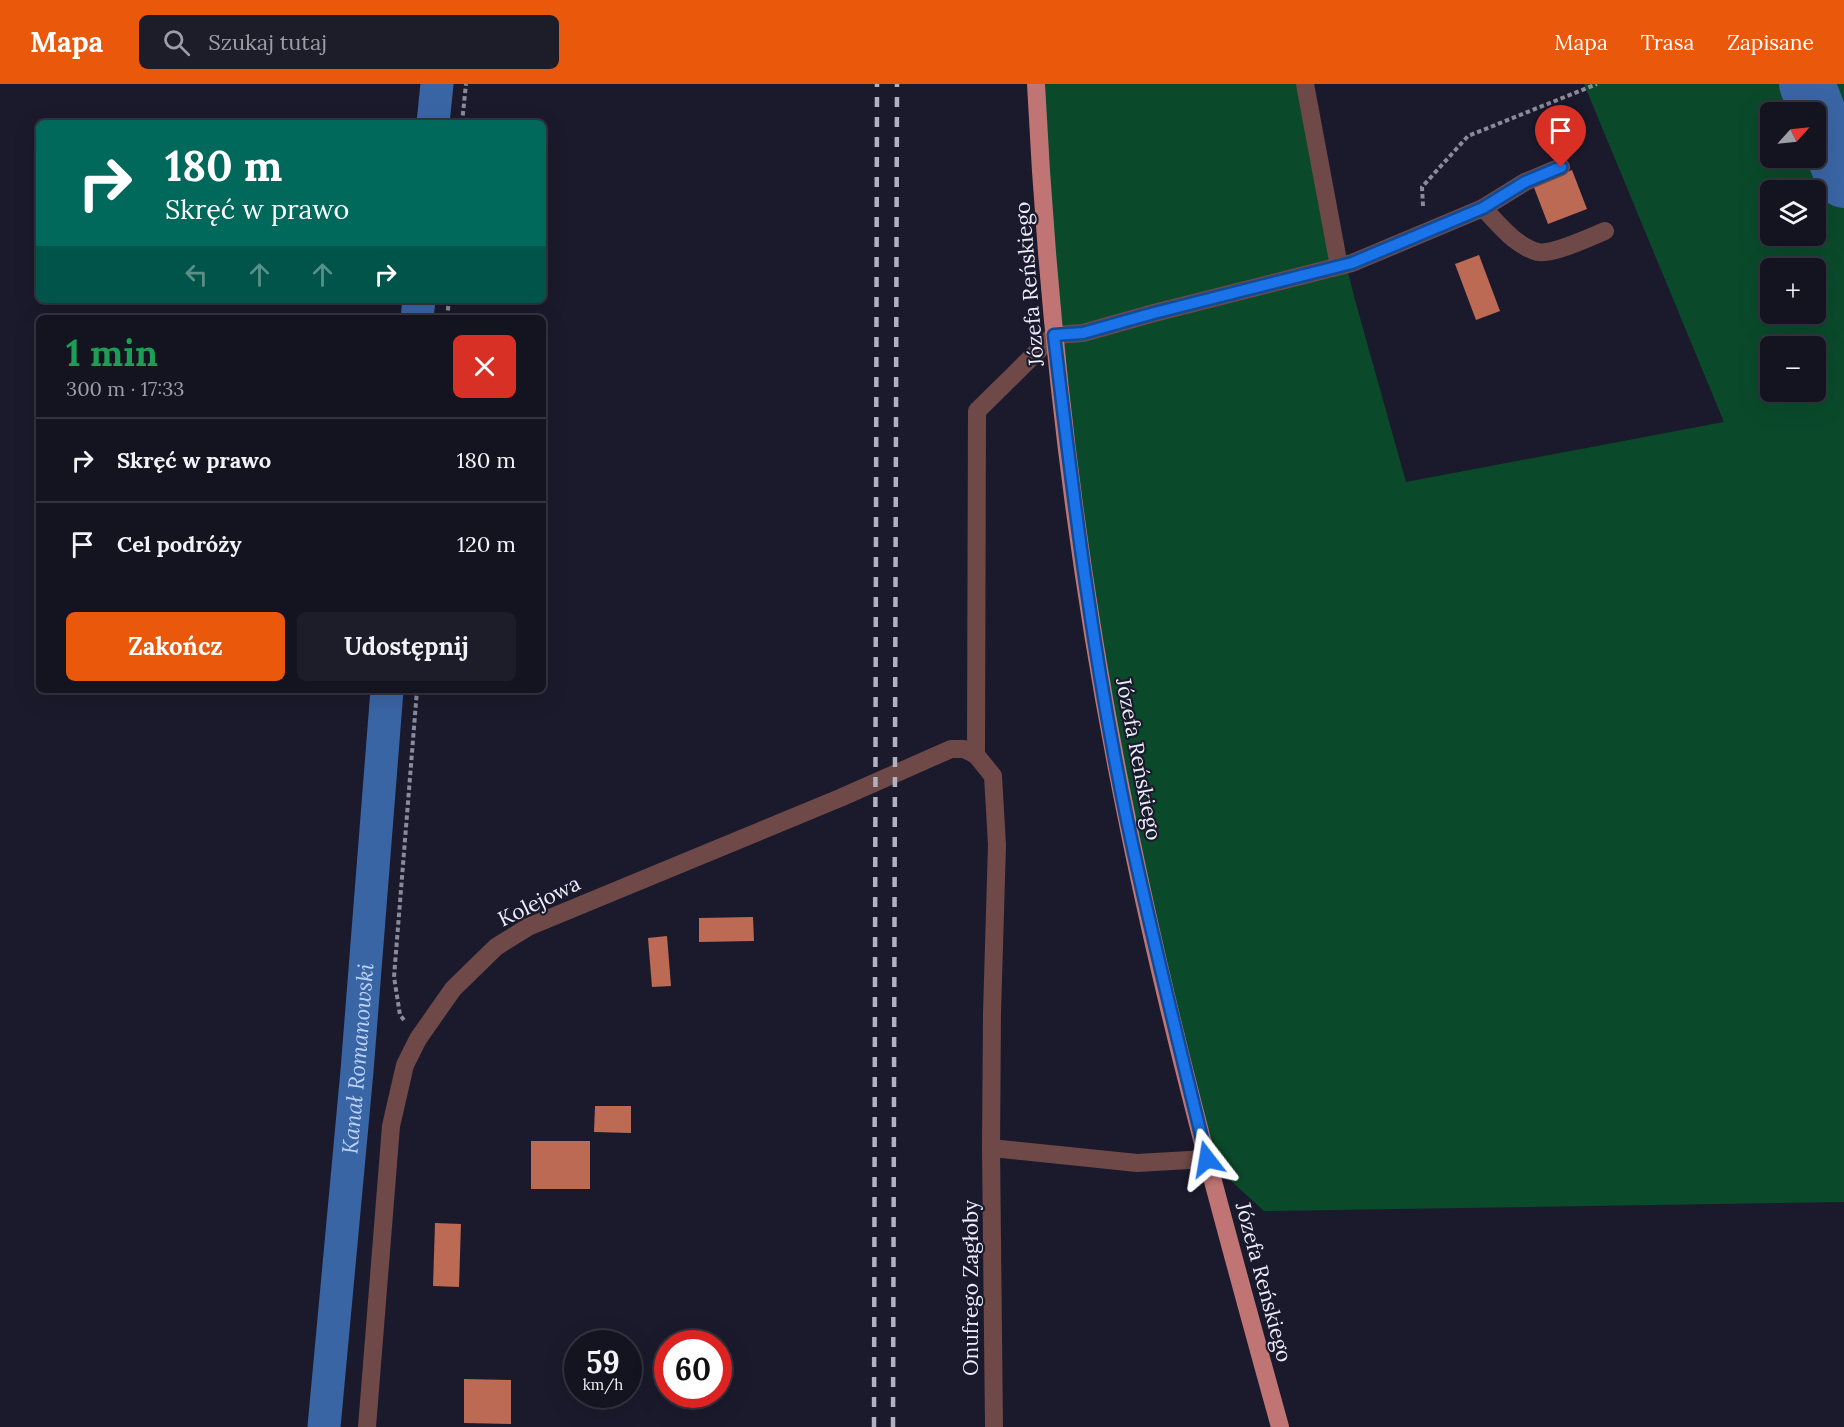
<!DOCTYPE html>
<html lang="pl">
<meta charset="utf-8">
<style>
:root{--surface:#141421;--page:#1d1d2a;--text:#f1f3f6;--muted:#9d9ea5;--line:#33333f;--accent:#ea580c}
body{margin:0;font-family:Lora,serif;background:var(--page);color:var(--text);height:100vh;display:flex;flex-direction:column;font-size:22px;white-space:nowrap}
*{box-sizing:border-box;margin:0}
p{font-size:20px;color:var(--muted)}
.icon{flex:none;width:33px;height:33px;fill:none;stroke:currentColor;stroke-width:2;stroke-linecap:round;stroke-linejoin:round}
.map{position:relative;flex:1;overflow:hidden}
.panel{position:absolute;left:36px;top:231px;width:510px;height:378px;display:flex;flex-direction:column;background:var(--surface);border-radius:9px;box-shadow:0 6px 24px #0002,0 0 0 2px var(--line)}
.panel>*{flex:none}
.top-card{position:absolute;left:36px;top:36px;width:510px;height:183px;border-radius:9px;box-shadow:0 6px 24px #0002,0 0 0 2px var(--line);background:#00695c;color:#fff;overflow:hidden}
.needle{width:39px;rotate:63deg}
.controls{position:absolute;left:1760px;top:18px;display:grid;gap:12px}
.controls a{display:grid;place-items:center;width:66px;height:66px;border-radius:9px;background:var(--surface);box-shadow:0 6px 24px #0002,0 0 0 2px var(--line);font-size:30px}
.speed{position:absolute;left:564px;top:1246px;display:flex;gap:12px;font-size:30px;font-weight:700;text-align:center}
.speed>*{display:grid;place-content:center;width:78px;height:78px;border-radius:50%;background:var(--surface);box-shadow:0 6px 24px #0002,0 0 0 2px var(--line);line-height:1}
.speed small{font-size:15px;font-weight:400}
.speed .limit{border:9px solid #d22;background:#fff;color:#111}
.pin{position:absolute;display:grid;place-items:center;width:51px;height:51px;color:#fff;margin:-62px -26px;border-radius:50% 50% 50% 0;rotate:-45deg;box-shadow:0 0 6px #0007}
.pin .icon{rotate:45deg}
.me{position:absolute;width:66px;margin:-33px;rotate:346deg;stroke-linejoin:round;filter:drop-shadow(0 0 4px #0008)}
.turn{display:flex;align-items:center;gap:21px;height:126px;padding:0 30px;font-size:27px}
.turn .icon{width:78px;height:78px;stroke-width:2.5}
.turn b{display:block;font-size:42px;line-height:51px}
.lanes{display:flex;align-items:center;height:57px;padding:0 30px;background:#0003;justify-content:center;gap:30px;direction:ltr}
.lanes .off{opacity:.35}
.round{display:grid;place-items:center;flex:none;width:63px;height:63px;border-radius:9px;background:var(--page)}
.overview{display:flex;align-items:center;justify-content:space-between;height:102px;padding:0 30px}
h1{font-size:36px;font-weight:700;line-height:45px;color:#1e9e55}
.cta{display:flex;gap:12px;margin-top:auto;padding:12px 30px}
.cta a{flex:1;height:69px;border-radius:9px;background:var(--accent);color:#fff;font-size:24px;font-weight:700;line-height:69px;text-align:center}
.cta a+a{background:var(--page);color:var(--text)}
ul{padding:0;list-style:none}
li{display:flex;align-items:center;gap:18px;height:84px;padding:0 30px;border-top:2px solid var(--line)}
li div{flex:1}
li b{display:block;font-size:22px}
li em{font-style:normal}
header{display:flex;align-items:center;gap:36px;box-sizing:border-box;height:84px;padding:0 30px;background:var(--accent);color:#fff}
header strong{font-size:28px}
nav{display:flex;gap:33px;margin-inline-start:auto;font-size:21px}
.search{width:420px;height:54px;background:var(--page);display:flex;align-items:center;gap:15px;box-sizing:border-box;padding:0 21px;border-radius:9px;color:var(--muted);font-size:22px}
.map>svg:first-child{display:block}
.green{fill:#0a4a2b;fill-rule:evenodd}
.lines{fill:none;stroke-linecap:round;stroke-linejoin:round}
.canal{stroke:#3a65a4;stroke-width:33}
.river{stroke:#3a65a4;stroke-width:56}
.building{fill:#bd6a54}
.path{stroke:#8a8b9a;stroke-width:4;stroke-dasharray:4.5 3;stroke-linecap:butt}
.minor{stroke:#6e4948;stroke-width:18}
.major{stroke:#c07574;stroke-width:18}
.rail{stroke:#b0b0bf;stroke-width:4.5;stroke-dasharray:10 10;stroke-linecap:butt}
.route-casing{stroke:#114b97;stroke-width:15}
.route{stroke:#1a73e8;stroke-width:10}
.labels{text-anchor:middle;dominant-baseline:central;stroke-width:4.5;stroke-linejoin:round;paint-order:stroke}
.street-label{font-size:21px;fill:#edeefb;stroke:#1a1a2c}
.water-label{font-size:22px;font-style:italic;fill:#bbd3f7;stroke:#1a1a2c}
</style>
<header>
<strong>Mapa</strong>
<div class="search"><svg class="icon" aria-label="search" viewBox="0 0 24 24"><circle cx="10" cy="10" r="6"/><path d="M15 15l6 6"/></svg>Szukaj tutaj</div>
<nav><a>Mapa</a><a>Trasa</a><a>Zapisane</a></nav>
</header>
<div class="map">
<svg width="1844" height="1343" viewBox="0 0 1844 1343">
<rect width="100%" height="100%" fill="#1a1a2c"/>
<path class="green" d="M1036,0H1300L1355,216L1406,398L1724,338L1584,0H1844V1118L1264,1127L1207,1075L1161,891L1079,457ZM1770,28H1815V74H1770ZM1770,106H1815V152H1770ZM1770,184H1815V230H1770ZM1770,262H1815V308H1770Z"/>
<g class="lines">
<g class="canal">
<polyline points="433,39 437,0"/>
<polyline points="417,234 419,216"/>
<path id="s1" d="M324,1343L357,987L387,606"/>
</g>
<polyline class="river" points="1807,0 1844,96"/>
</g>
<g class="building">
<polygon points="1572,86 1587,125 1548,140 1533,101"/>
<polygon points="1479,171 1500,227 1476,236 1455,180"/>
<polygon points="753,833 754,857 699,858 699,834"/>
<polygon points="667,852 671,902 652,903 648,854"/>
<polygon points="595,1022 631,1022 631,1049 594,1048"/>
<rect x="531" y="1057" width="59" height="48"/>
<polygon points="435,1139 461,1140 459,1203 433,1202"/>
<polygon points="464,1295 511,1296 511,1340 464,1339"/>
</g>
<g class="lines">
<g class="path">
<polyline points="462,39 466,0"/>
<polyline points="1423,122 1422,103 1468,52 1597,0"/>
<polyline points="447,234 449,216"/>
<polyline points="404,936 400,931 394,893 417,606"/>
</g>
<g class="minor">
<polyline points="1305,0 1339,182"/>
<polyline points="1483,124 1525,98 1561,83"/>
<polyline points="991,1064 994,1343"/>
<path d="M1207,1075L1137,1079L991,1064L992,929L997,761L993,692L976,671L977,327L1054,251L1083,249L1154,229L1352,179L1483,124C1499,140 1515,162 1538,168C1552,171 1591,153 1605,147"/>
<polyline points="367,1343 391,1042 405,981 418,955 453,905 496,863 528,843 840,714 951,665 964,665 976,671"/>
</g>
<path class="major" d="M1036,0C1048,244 1077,490 1126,730C1167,936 1224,1140 1280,1343"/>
<g class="rail">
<polyline points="874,1343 877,0"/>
<polyline points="893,1343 897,0"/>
</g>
</g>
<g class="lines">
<defs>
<path id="route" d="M1207,1075C1179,960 1150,846 1126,731C1093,572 1073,412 1054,251L1083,249L1154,229L1352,179L1483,124L1525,98L1561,83"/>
</defs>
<use href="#route" class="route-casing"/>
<use href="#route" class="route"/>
</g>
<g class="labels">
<g class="street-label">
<text transform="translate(1029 200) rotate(-95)">Józefa Reńskiego</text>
<text transform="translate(1139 675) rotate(79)">Józefa Reńskiego</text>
<text transform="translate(539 817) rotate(-26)">Kolejowa</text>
<text transform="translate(1264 1198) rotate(75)">Józefa Reńskiego</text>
<text transform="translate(970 1204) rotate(-90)">Onufrego Zagłoby</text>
</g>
<g class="water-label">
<text stroke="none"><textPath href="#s1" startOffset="370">Kanał Romanowski</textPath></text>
</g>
</g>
</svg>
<div class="controls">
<a><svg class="needle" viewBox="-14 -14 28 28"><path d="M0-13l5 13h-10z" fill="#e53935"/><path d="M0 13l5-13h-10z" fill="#9d9ea5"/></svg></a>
<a><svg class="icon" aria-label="layers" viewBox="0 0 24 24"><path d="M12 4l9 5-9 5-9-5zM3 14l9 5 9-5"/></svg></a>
<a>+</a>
<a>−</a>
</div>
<div class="speed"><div>59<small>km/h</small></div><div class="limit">60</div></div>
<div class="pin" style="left:1561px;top:83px;background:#d93025"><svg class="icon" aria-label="arrive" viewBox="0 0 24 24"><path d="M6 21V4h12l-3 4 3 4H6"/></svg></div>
<svg class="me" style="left:1207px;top:1075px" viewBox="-20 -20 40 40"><path d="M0-17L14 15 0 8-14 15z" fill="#1a73e8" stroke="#fff" stroke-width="4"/></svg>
<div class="top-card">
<div class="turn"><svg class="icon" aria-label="right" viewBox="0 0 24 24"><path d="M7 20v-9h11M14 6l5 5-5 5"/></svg><div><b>180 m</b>Skręć w prawo</div></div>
<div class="lanes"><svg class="icon off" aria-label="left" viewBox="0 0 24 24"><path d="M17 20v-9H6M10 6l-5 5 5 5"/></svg><svg class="icon off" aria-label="ahead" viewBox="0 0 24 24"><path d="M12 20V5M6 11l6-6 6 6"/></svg><svg class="icon off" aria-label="ahead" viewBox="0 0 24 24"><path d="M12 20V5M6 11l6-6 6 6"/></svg><svg class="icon" aria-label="right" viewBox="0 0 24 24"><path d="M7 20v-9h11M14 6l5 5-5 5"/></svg></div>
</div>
<section class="panel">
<div class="overview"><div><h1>1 min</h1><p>300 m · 17:33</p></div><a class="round" style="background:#d93025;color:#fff"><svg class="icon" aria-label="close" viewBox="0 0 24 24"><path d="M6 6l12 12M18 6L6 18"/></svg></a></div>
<ul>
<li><svg class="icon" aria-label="right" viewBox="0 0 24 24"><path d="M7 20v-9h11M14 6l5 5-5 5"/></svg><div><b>Skręć w prawo</b></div><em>180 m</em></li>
<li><svg class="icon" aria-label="arrive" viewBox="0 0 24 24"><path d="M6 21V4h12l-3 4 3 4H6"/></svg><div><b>Cel podróży</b></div><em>120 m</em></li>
</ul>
<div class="cta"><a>Zakończ</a><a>Udostępnij</a></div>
</section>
</div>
